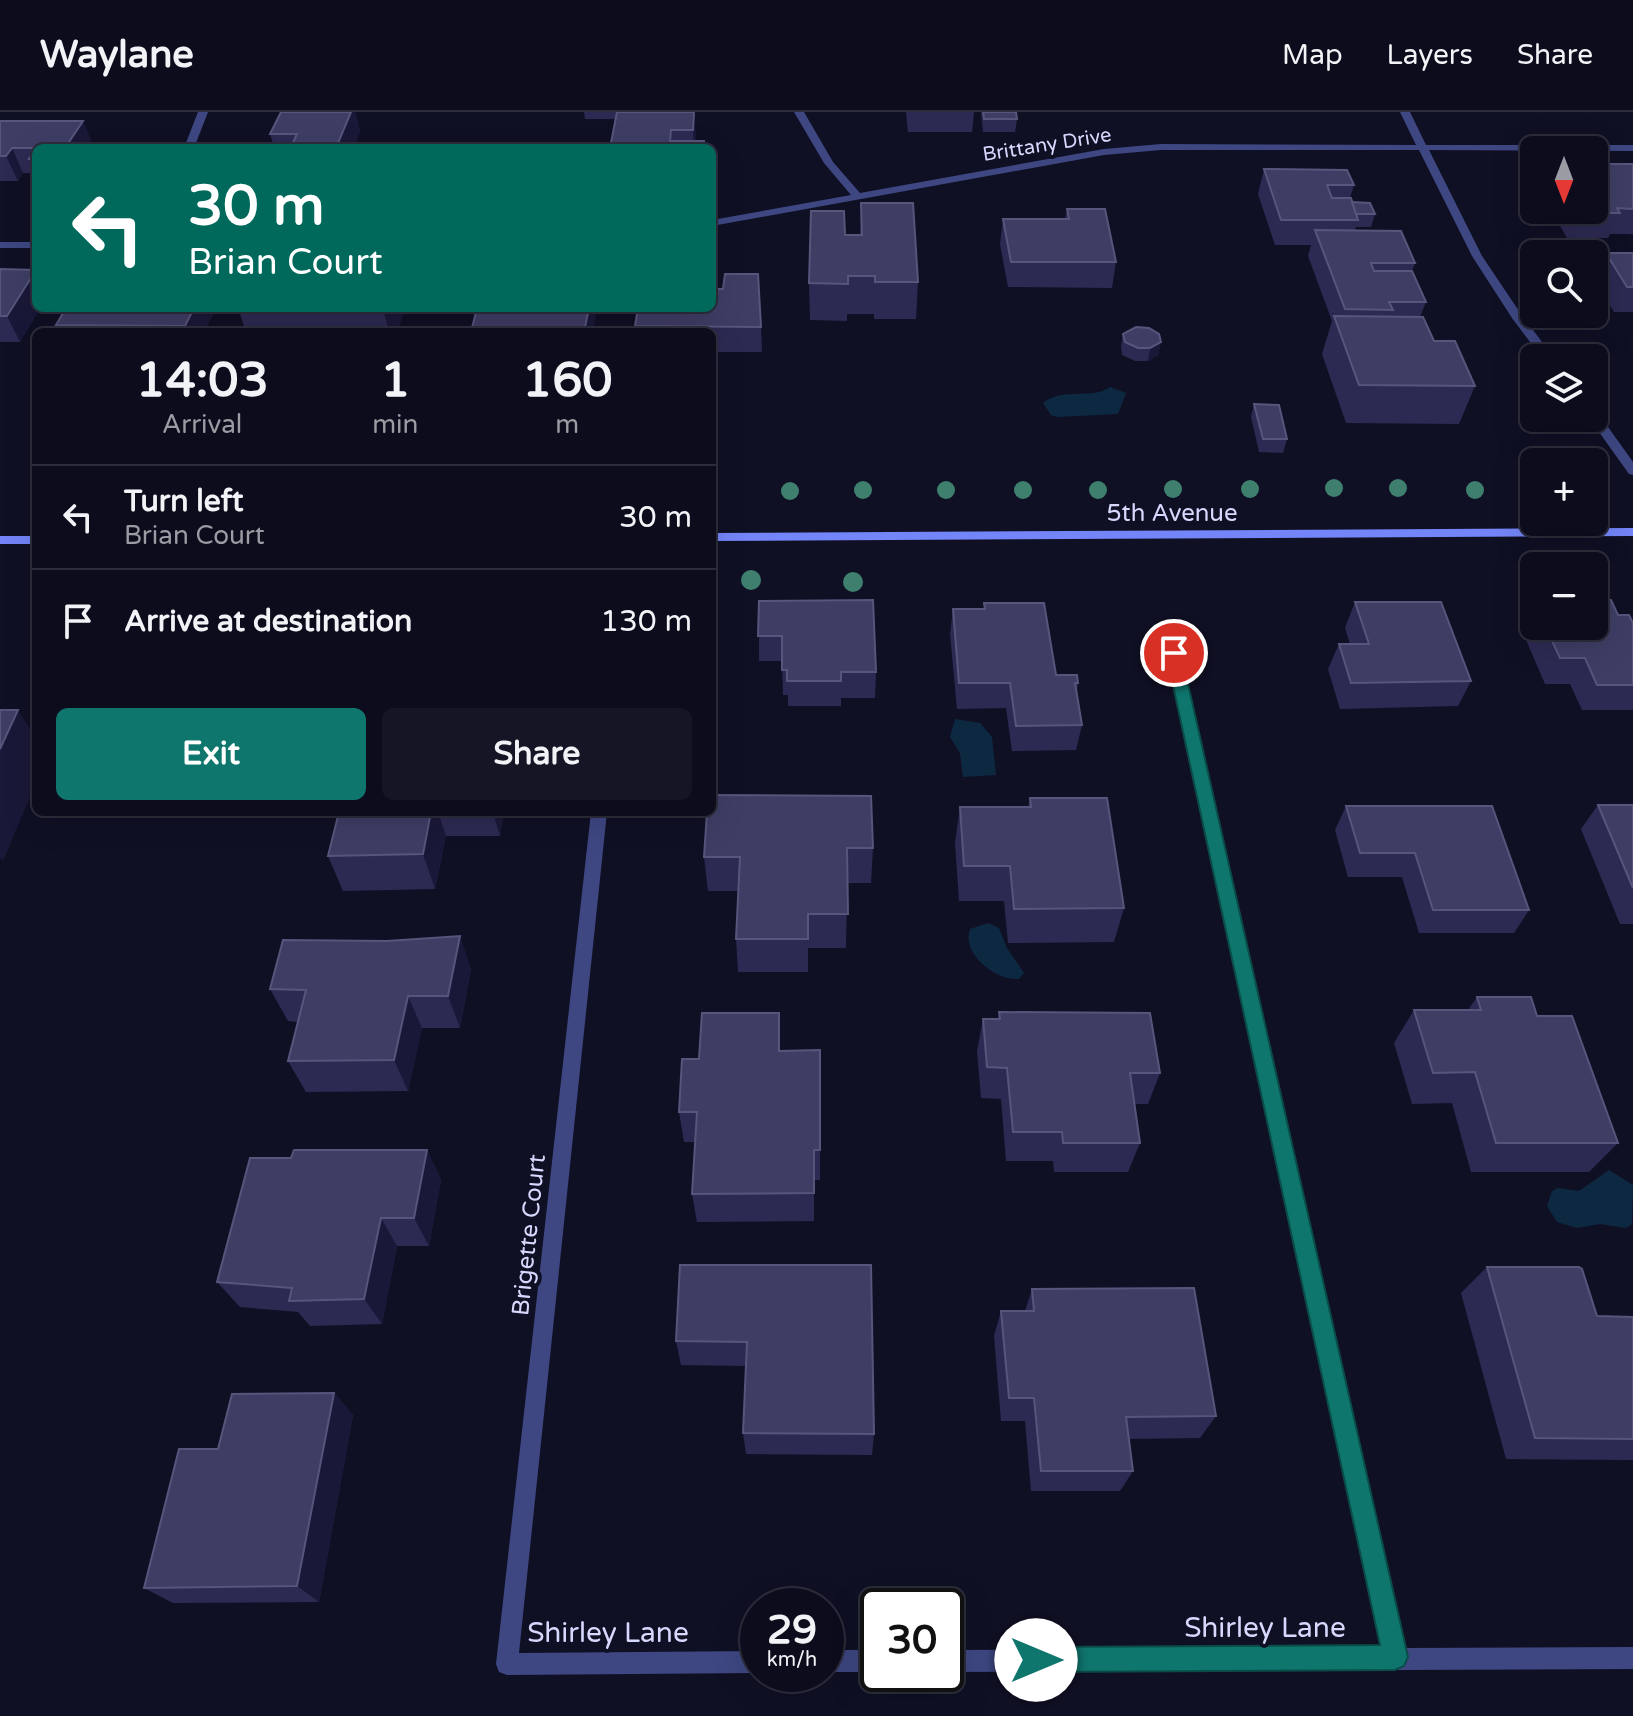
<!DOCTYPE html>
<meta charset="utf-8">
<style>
:root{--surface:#0c0c1c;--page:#151525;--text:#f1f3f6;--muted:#9a9ba3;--line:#2c2c3b;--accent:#0f766e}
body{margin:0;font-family:"Varela Round",sans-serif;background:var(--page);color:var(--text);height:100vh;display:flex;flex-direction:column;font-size:30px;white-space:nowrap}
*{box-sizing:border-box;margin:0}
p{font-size:26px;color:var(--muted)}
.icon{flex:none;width:44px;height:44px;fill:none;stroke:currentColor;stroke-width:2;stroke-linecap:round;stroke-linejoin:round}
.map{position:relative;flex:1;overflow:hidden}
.panel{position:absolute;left:32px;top:216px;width:684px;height:488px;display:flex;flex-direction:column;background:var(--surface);border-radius:12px;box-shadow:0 8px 32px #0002,0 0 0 2px var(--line)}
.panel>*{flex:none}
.top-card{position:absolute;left:32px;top:32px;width:684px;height:168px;border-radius:12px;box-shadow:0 8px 32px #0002,0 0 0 2px var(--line);background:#00695c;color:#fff;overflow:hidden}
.needle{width:52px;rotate:180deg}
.fabs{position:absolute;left:1520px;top:24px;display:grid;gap:16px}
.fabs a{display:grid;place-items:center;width:88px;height:88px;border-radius:12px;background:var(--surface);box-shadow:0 8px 32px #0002,0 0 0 2px var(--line);font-size:40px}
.speed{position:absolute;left:740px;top:1476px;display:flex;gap:16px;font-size:40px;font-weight:700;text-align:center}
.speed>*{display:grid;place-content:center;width:104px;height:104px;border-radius:50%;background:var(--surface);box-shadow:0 8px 32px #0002,0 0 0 2px var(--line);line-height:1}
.speed small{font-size:20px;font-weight:400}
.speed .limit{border:4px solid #111;border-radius:12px;background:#fff;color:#111}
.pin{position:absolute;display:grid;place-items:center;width:68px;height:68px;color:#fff;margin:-34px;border:4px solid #fff;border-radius:50%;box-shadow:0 2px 8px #0007}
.me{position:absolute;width:88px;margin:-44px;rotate:90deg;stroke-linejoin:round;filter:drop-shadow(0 0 6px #0008)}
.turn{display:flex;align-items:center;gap:28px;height:168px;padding:0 24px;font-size:36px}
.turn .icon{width:104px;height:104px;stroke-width:2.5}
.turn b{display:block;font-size:56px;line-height:68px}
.eta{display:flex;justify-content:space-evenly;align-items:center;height:136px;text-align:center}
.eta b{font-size:48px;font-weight:700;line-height:56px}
.action{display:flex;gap:16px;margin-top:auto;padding:16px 24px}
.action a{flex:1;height:92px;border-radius:12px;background:var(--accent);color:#fff;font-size:32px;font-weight:700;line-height:92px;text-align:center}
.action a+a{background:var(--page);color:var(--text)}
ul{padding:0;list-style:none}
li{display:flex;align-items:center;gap:24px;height:104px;padding:0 24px;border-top:2px solid var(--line)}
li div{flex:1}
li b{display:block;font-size:30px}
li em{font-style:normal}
header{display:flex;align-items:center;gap:48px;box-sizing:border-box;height:112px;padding:0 40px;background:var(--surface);border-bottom:2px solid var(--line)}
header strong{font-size:38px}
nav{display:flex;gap:44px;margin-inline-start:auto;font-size:28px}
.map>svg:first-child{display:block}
.water{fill:#0d2942}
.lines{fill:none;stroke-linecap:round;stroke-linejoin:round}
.street{fill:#3e4782;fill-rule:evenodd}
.secondary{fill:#7385f8;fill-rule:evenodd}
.tree{fill:#3f7f6e}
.wall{fill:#2c2a52}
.shaded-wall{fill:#191838}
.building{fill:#3e3d64;stroke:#56557c;stroke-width:2}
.route{fill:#0f766e;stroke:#0a4d48;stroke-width:2}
.labels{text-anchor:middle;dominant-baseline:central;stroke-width:8;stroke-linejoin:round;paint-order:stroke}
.far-street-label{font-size:20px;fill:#d6d8fd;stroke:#101025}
.street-label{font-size:24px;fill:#d6d8fd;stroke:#101025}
.near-street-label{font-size:28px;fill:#d6d8fd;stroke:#101025}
</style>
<header>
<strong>Waylane</strong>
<nav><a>Map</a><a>Layers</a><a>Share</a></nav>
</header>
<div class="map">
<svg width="1633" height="1604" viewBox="0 0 1633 1604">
<rect width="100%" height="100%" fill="#101025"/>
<g class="water">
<path d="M1110,275L1126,281L1118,302L1057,305L1051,303L1043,291C1062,275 1093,288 1110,275Z"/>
<polygon points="955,607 980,611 992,625 996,663 963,665 960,641 950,625"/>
<path d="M988,811L999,816L1007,836L1024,861L1019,867C996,869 961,842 970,817Z"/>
<polygon points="1609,1058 1633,1073 1632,1112 1626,1116 1600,1112 1577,1116 1557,1110 1547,1094 1552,1079 1558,1076 1579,1079"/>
</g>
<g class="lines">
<g class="street">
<polygon points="198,0 208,0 194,36 184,36"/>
<polygon points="794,0 804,0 833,50 860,81 1104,37 1161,32 1416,33 1400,0 1410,0 1426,33 1633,33 1633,39 1429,38 1482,144 1521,202 1554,246 1542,246 1512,206 1472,144 1419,38 1161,38 1104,43 712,114 712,108 851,83 824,51"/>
<rect x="0" y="130" width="36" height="6"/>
<polygon points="1594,300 1598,301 1633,350 1633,363 1629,362 1589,306 1594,306"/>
<polygon points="1174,536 1181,541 1404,1536 1633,1535 1633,1557 946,1560 946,1538 1382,1536 1167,541"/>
<polygon points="591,700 607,700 519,1541 758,1539 758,1561 507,1563 499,1560 496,1552"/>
<rect x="826" y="1538" width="52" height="22"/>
</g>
<g class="secondary">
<polygon points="1633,416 1633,424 712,429 712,421"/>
<rect x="0" y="424" width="36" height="8"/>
</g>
</g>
<g class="tree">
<circle cx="1334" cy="376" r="9"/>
<circle cx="1398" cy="376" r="9"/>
<circle cx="1173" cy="377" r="9"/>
<circle cx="1250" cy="377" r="9"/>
<circle cx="863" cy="378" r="9"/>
<circle cx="946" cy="378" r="9"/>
<circle cx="1023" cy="378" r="9"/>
<circle cx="1098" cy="378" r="9"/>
<circle cx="1475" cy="378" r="9"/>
<circle cx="790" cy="379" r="9"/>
<circle cx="751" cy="468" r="10"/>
<circle cx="853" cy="470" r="10"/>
</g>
<g class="wall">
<polygon points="281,0 355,0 360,19 353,36 273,31 270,22"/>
<polygon points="584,0 694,0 696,29 610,36 615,7 585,7"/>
<polygon points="906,0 974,0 972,20 908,20"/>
<polygon points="981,0 1016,0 1017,7 1015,20 983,20"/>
<polygon points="0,9 83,9 93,34 36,36 36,62 35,61 23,61 18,69 0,69"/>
<polygon points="1594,52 1633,52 1633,122 1610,122 1608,126 1567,126 1551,98 1594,98"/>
<polygon points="1264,57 1354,73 1350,86 1352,90 1375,102 1371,115 1356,115 1355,118 1415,151 1412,159 1426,190 1420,205 1434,229 1475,274 1459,312 1346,311 1322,242 1332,209 1308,144 1311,133 1275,133 1258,82"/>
<polygon points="861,91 918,170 916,207 874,207 874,202 847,202 847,209 810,208 809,171 845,123 860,123"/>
<polygon points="1067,97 1116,150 1112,176 1008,175 1000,132 1003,107 1065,107"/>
<polygon points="1606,141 1633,141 1633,200 1614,200 1594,167"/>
<polygon points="0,157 36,196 40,196 20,230 0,230"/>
<polygon points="723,177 761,215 762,240 712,240 712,220 636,220 635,214"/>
<polygon points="66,196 216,196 204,220 60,220 56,213"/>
<polygon points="238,196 405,196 397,220 246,220"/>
<polygon points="1123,222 1161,230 1158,243 1148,249 1135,249 1122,243 1121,235"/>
<polygon points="1254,292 1287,327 1283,341 1259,340 1251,305"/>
<polygon points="759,489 876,560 875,586 841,586 841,594 788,594 788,583 783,583 782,549 759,549"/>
<polygon points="1534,489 1534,514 1594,514 1618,503 1633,511 1633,598 1582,598 1570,572 1545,572 1520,514"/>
<polygon points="1355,490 1471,569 1458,594 1340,597 1328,557 1339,532 1350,532 1345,516"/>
<polygon points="984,491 1056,563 1078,571 1077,579 1082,613 1076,638 1012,639 1006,596 957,597 950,522 953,497 984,497"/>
<polygon points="1030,686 1124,796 1114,830 1008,831 1004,789 959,789 955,731 960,695 1028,695"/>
<polygon points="1598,693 1633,693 1633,812 1620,812 1581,717"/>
<polygon points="1346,694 1529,798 1514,821 1419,821 1402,765 1348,765 1335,718"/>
<polygon points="339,700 504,700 500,724 446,724 435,777 343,779 328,744"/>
<polygon points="707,700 873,736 871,771 847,771 846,836 808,836 808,860 738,860 736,827 738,779 708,779 704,745"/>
<polygon points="471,857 460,916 422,916 408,979 306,980 288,949 298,910 288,909 270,877"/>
<polygon points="1477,885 1537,904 1618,1031 1589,1060 1471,1060 1452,991 1412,992 1394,931 1414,898 1468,898"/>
<polygon points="999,900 1160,961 1148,992 1134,992 1140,1031 1128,1060 1054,1060 1053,1049 1006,1049 1001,987 981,986 977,939 983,907 998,907"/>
<polygon points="820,938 820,1068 814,1068 814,1109 697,1110 692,1082 695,1030 684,1030 679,1000 699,947 780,939"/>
<polygon points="427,1038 441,1068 429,1134 397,1134 382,1212 310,1214 298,1200 240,1195 217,1170 291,1046"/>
<polygon points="871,1153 874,1322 872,1343 746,1342 743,1321 746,1254 681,1253 676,1229"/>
<polygon points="1487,1155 1597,1204 1633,1205 1633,1348 1506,1347 1461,1181"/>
<polygon points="1032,1177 1216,1304 1200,1326 1129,1327 1133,1359 1120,1379 1031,1379 1025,1309 1001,1309 994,1224 1001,1199 1025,1199"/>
<polygon points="334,1281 353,1303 319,1490 173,1491 144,1476 218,1337"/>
</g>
<g class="shaded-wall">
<polygon points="351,0 355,0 360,19 353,36 336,36"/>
<polygon points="694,0 696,25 695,36 694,36 693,18"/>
<polygon points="83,9 93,34 91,36 65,36"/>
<polygon points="12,36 23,61 18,69 6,44"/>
<polygon points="36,158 36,196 40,196 20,230 7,204"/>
<polygon points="194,196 216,196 204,220 187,220 185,214"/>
<polygon points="383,196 405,196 397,220 389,220"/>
<polygon points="589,196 595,196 596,204 593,220 584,220"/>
<polygon points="1161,230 1158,243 1148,249 1150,236"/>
<polygon points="18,598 36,626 36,671 3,749 0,746 0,628"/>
<polygon points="431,700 438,700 446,724 435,777 423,742"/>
<polygon points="493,700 504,700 500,724"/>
<polygon points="460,824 471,857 460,916 448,884"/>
<polygon points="408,884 422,916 408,979 394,948"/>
<polygon points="427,1038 441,1068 429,1134 414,1106"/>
<polygon points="381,1106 397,1134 382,1212 364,1187"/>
<polygon points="334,1281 353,1303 319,1490 297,1474"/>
</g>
<g class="building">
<polygon points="281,0 351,0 336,36 256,36 259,31 293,31 297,22 270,22"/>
<polygon points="617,0 694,0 693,18 671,18 670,29 704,29 703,36 610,36"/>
<polygon points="983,0 1016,0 1017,7 984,7"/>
<polygon points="0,9 83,9 65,36 12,36 6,44 0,44"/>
<polygon points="36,36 36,47 29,47"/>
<polygon points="1594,52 1633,52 1633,97 1617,96 1620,101 1578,101 1576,98 1594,98 1594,73 1598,73 1594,66"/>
<polygon points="1264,57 1347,58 1354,73 1327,73 1332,86 1351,86 1358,108 1281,108"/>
<polygon points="1352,90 1370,91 1375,102 1356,102"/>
<polygon points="861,91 913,91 918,170 875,170 875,164 848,164 848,172 809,171 811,99 844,99 845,123 862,123"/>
<polygon points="1067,97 1105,97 1116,150 1011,150 1003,107 1069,107"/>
<polygon points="1315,118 1401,119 1415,151 1371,151 1374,159 1412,159 1426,190 1389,190 1393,198 1345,197"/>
<polygon points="1606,141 1633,141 1633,175 1627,175"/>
<polygon points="0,157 36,158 7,204 0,204"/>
<polygon points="725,162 758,162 761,215 635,214 638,196 712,196 712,177 723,177"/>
<polygon points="66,196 194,196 185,214 56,213"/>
<polygon points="477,196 589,196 584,220 471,220"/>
<polygon points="1334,204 1423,205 1434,229 1455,229 1475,274 1359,273"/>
<polygon points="1136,215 1149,216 1159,222 1161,230 1150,236 1138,236 1125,230 1123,222"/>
<polygon points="1254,292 1279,293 1287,327 1263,327"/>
<polygon points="873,488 876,560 841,560 841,569 787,569 787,558 782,558 782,524 758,524 759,489"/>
<polygon points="1594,488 1611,488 1618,503 1629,503 1633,511 1633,573 1597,573 1585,546 1560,546 1545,514 1594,514"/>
<polygon points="1355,490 1441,490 1471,569 1351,571 1339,532 1369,532"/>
<polygon points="984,491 1044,491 1056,563 1077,563 1078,571 1075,571 1082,613 1016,614 1010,571 959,571 953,497 985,497"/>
<polygon points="0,598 18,598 0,637"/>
<polygon points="712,683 871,684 873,736 847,736 848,802 808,802 808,827 736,827 740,745 704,745 707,700 712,700"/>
<polygon points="1030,686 1107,686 1124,796 1014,797 1010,754 964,754 960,695 1031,695"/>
<polygon points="1598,693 1633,693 1633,776"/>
<polygon points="1346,694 1492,694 1529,798 1433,798 1415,741 1360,741"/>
<polygon points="339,700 431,700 423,742 328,744"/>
<polygon points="460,824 448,884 408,884 394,948 288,949 306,878 270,877 283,828 387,829"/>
<polygon points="1477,885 1531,885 1537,904 1572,904 1618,1031 1496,1031 1475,960 1433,961 1414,898 1481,898"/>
<polygon points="999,900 1150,901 1160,961 1130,961 1140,1031 1063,1031 1062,1020 1013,1020 1007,956 987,955 983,907 1000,907"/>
<polygon points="702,901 779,901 779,939 820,938 820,1038 814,1038 814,1081 692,1082 697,1000 679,1000 682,947 699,947"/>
<polygon points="294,1038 427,1038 414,1106 381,1106 364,1187 289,1189 292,1176 217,1170 250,1046 291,1046"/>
<polygon points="680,1153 871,1153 874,1322 743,1321 747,1230 676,1229"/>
<polygon points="1487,1155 1579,1155 1582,1157 1597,1204 1633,1205 1633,1327 1535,1326"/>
<polygon points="1194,1176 1216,1304 1126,1305 1133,1359 1041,1359 1034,1286 1009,1286 1001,1199 1034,1199 1032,1177"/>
<polygon points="334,1281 297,1474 144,1476 179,1337 218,1337 232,1282"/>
</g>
<polygon class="route" points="1174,535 1181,541 1408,1545 1404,1554 1395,1558 1036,1560 1027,1557 1023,1548 1027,1539 1036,1535 1380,1533 1166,541"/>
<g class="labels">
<g class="far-street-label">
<text transform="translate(1047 33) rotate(-9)">Brittany Drive</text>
</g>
<g class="street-label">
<text x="1172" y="401">5th Avenue</text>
<text transform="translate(529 1123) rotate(-84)">Brigette Court</text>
</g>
<g class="near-street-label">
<text x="1265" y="1516">Shirley Lane</text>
<text x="608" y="1521">Shirley Lane</text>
</g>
</g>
</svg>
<div class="fabs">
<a><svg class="needle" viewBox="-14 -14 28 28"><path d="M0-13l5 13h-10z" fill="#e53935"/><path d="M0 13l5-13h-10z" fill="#9a9ba3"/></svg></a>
<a><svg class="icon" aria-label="search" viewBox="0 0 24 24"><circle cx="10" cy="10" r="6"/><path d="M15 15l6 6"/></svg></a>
<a><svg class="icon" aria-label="layers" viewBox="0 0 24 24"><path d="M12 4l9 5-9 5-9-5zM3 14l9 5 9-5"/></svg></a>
<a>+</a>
<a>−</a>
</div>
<div class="speed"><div>29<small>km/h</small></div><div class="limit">30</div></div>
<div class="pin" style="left:1174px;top:541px;background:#d93025"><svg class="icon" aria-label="arrive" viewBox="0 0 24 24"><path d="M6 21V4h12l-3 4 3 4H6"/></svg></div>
<svg class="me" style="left:1036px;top:1548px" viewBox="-20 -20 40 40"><circle r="19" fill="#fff"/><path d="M0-13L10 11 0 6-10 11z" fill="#0f766e"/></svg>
<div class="top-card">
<div class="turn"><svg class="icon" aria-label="left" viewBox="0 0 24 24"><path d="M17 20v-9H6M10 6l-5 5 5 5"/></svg><div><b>30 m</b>Brian Court</div></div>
</div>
<section class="panel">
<div class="eta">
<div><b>14:03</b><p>Arrival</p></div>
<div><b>1</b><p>min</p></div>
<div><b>160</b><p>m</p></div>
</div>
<ul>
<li><svg class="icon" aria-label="left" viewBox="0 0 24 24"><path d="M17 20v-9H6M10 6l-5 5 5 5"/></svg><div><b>Turn left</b><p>Brian Court</p></div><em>30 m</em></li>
<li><svg class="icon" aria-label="arrive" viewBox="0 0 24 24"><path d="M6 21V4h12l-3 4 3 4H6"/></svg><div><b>Arrive at destination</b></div><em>130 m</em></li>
</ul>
<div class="action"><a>Exit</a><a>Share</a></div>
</section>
</div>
